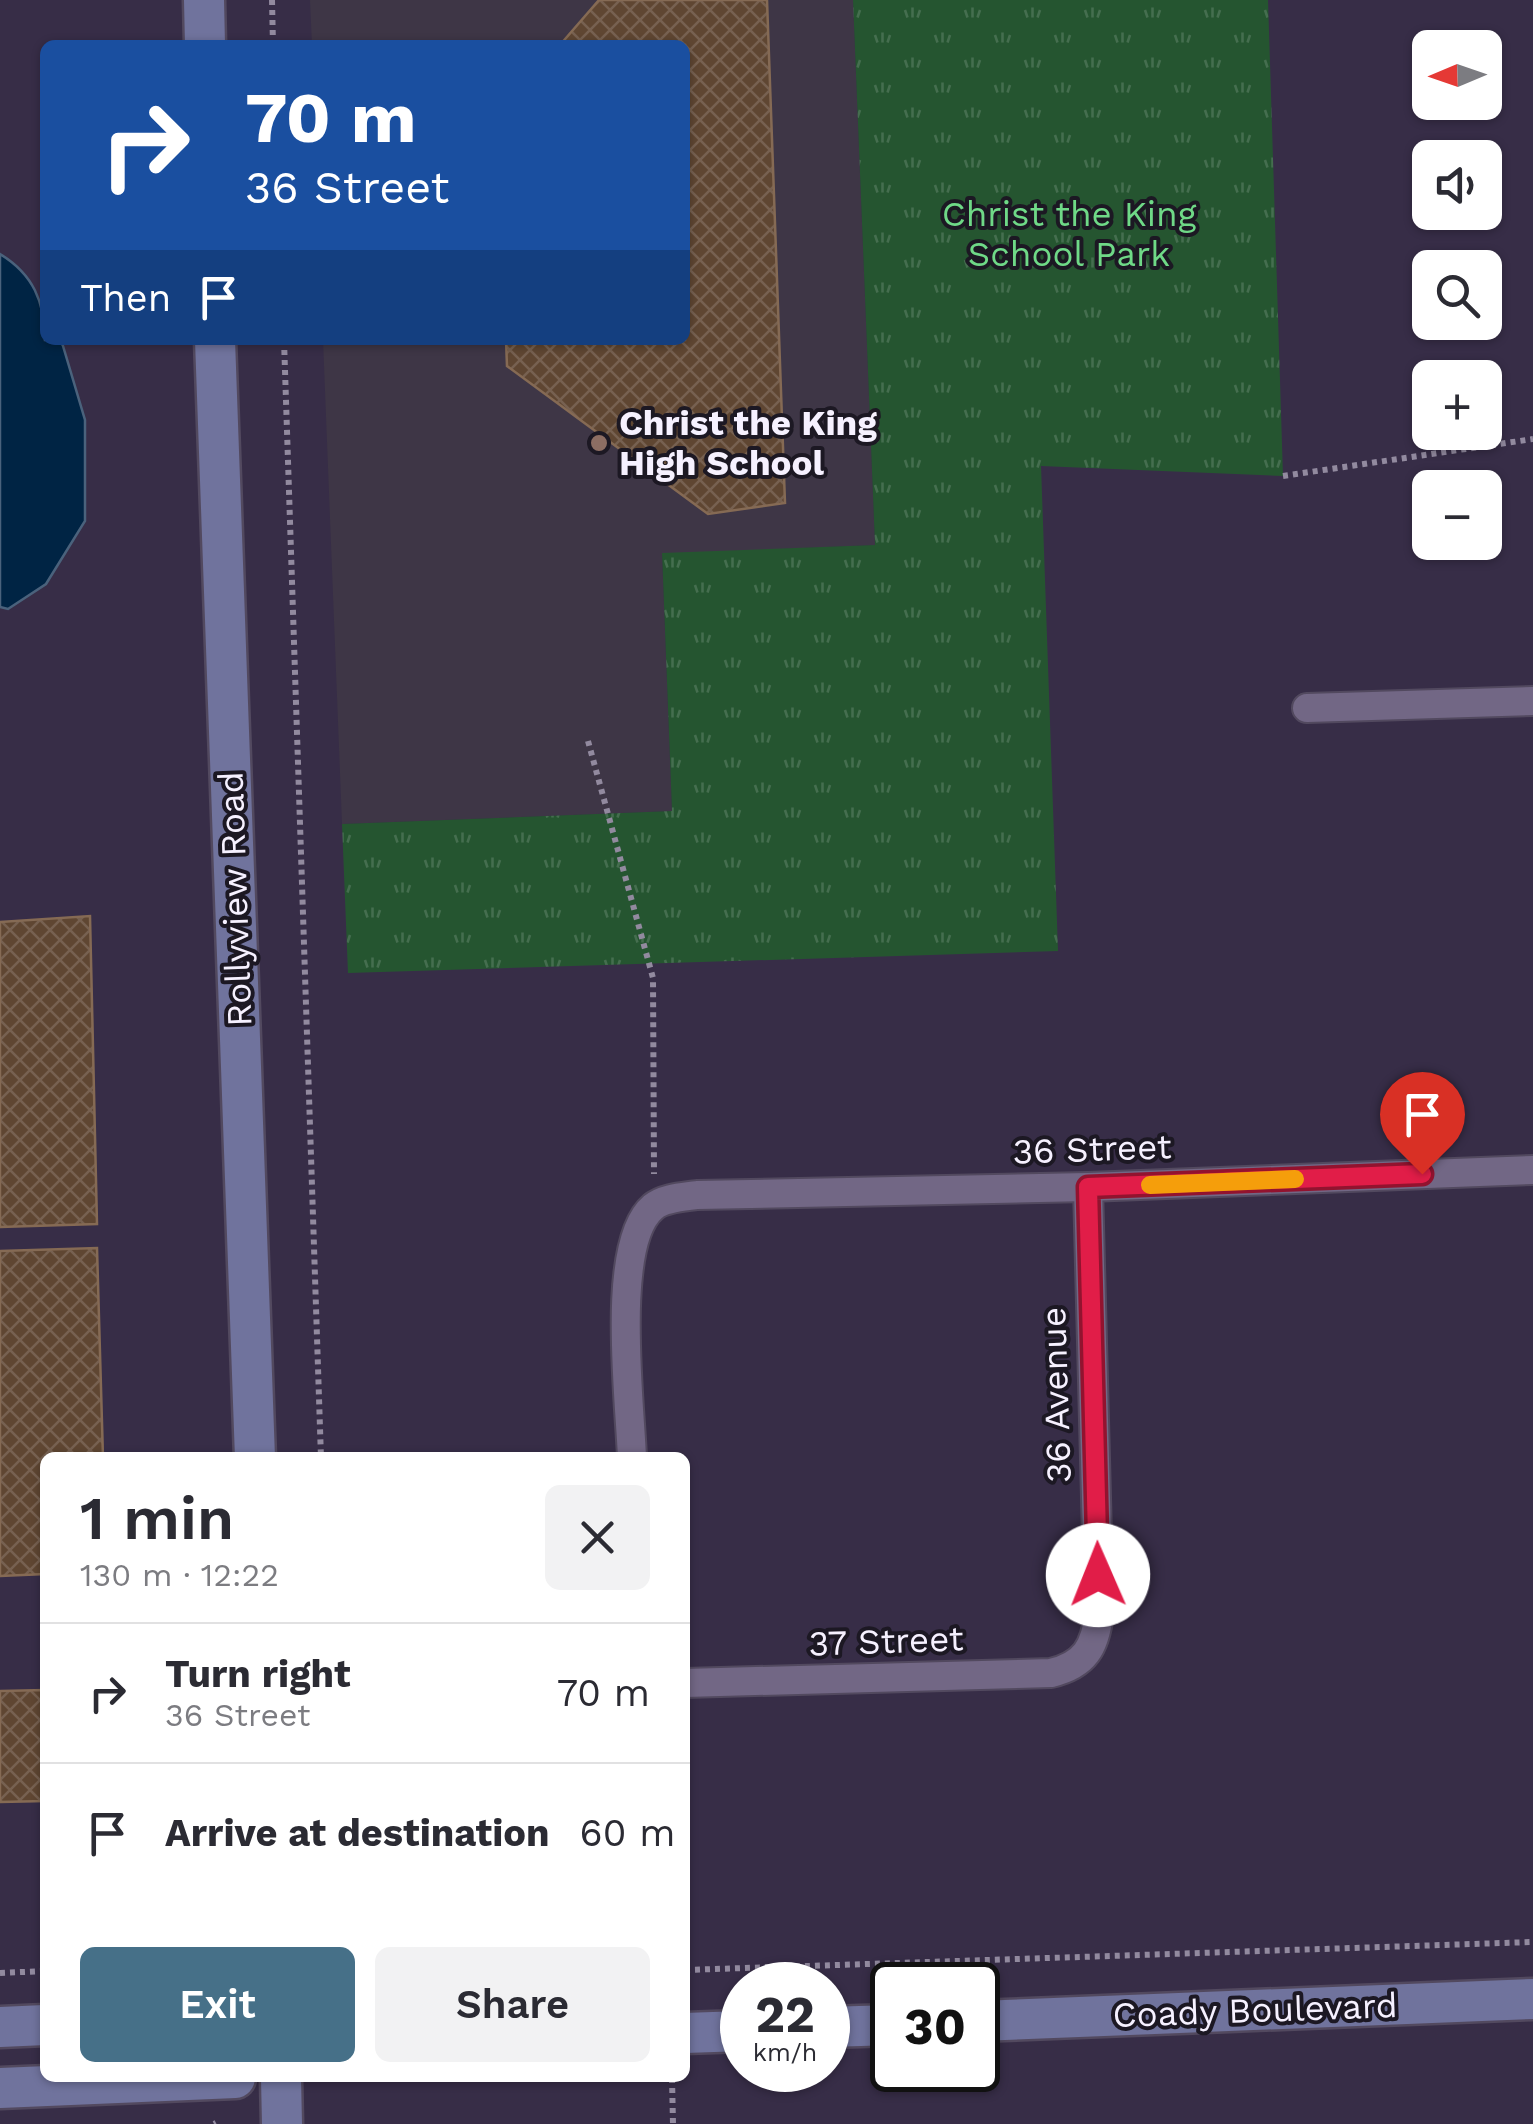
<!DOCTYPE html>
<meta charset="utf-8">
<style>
:root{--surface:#fff;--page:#f2f2f3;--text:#2b2b33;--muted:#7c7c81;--line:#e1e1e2;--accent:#467088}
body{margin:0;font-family:"Work Sans",sans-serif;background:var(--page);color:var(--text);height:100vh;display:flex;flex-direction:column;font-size:38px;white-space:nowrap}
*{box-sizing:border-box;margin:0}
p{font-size:32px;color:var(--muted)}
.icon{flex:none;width:55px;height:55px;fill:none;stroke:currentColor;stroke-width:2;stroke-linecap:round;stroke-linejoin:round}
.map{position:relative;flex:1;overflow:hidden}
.side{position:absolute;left:40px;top:1452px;width:650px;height:630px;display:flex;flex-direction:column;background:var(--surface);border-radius:15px;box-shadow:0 2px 8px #0004}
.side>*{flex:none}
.guide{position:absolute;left:40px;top:40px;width:650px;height:305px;border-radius:15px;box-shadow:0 2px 8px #0004;background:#1a4fa0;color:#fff;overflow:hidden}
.needle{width:65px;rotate:268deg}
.buttons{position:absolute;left:1412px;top:30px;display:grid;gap:20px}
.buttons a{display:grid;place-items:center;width:90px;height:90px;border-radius:15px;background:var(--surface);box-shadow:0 2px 8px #0004;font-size:50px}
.speed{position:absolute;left:720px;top:1962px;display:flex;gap:20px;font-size:50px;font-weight:700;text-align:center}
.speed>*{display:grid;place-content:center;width:130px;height:130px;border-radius:50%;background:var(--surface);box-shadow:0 2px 8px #0004;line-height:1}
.speed small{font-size:25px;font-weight:400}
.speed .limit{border:5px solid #111;border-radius:15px;background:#fff;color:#111}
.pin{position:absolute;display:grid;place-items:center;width:85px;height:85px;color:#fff;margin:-102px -42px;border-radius:50% 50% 50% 0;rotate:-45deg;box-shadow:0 0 10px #0007}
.pin .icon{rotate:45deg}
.me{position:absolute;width:110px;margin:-55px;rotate:359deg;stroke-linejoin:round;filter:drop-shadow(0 0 8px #0008)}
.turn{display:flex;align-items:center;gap:35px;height:210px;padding:0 40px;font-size:45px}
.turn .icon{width:130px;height:130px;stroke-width:2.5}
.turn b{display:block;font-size:70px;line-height:85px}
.then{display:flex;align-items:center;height:95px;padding:0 40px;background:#0003;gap:20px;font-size:38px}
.round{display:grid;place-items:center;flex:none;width:105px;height:105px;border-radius:15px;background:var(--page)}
.overview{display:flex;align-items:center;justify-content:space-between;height:170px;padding:0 40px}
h1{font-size:60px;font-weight:600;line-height:75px}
.cta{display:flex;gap:20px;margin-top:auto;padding:20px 40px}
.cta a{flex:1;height:115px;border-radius:15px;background:var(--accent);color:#fff;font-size:40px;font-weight:600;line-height:115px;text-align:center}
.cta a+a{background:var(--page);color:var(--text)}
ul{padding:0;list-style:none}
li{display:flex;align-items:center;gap:30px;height:140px;padding:0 40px;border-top:2px solid var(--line)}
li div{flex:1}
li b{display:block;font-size:38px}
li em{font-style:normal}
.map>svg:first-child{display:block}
.education{fill:#3e3646}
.park{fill:url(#park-tufts)}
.water{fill:#002444;stroke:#4a627c;stroke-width:2.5}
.building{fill:url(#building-cross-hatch);stroke:#856a54;stroke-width:2.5}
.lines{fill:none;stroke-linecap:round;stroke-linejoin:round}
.street-casing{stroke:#52495f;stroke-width:32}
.secondary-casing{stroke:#52495f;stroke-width:45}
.path{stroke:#928a9f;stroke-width:6;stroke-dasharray:5 5;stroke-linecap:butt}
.street{stroke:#726785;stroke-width:28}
.secondary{stroke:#70739d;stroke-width:40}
.route-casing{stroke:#92132f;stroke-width:25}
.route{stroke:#e11d48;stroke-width:18}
.slow{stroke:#f59e0b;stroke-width:18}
.education-dot{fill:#8d6e63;stroke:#1c1823;stroke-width:4}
.labels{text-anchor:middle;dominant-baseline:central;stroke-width:8;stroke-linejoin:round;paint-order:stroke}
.park-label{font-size:35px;fill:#6fd987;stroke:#1c1823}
.poi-label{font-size:35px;font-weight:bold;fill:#f6f1ff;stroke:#1c1823;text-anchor:start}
.street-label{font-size:35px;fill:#f6f1ff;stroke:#1c1823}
</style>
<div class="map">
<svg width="1533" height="2124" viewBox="0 0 1533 2124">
<defs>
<pattern id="park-tufts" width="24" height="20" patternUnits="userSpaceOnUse" patternTransform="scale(2.5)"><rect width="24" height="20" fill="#255530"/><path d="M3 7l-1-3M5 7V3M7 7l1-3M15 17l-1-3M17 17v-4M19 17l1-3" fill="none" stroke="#456e4f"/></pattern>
<pattern id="building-cross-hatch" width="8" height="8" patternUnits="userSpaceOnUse" patternTransform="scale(2.5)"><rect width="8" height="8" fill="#5f4632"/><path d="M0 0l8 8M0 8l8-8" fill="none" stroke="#776151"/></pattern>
</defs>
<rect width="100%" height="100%" fill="#372d47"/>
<polygon class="education" points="310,0 853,0 875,545 662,554 672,811 342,824 323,340 685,340 685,45 312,45"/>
<polygon class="park" points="853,0 1268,0 1283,476 1041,466 1058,951 348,973 342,824 672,811 662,553 875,545"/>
<path class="water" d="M0,254C33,274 45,302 45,340H60L63,346L85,420V521L46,584L8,609L0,607Z"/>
<g class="building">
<polygon points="599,0 767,0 785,503 708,514 507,366 506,340 685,340 685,45 560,45"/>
<polygon points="90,916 97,1224 0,1227 0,922"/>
<polygon points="97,1248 103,1458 45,1458 45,1574 0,1576 0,1251"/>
<polygon points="45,1690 45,1801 0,1802 0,1691"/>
</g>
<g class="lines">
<defs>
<g id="street">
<polyline points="1307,708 1533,701"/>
<path d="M632,1458C630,1402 610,1243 653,1207C663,1198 683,1197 697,1195L1088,1187L1533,1170"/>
<path d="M685,1683L1051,1673C1085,1665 1095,1647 1099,1614L1088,1187"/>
</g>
<g id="secondary">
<polyline points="204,0 205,45"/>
<polyline points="215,340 255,1458"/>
<polyline points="978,2021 1533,1999"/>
<polyline points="0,2027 45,2025"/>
<polyline points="828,2027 892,2025"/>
<polyline points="685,2033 742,2031"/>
<polyline points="281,2078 282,2124"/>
<polyline points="0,2088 235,2078"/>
</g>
</defs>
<use href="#street" class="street-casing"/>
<use href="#secondary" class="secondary-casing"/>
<g class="path">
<polyline points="272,0 273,45"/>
<polyline points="284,340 321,1458"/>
<polyline points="1283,476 1533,439"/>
<polyline points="588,741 653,978 654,1174"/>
<polyline points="685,1970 1533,1942"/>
<polyline points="0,1973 45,1971"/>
<polyline points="672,2078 673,2124"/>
<polyline points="214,2124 216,2123"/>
</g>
<use href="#street" class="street"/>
<use href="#secondary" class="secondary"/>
</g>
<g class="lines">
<defs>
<polyline id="route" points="1098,1575 1088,1187 1422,1174"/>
</defs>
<use href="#route" class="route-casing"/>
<use href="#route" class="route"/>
<polyline class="slow" points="1150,1185 1295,1179"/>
</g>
<circle class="education-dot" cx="599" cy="443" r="10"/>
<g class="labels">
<g class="park-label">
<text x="1069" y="214">Christ the King<tspan x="1069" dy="40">School Park</tspan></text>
</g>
<g class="poi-label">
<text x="619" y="423">Christ the King<tspan x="619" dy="40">High School</tspan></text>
</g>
<g class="street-label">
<text transform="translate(235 899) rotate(-92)">Rollyview Road</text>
<text transform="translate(1092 1149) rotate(-2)">36 Street</text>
<text transform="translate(1056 1395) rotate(-92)">36 Avenue</text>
<text transform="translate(886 1641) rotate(-2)">37 Street</text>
<text transform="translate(1255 2010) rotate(-2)">Coady Boulevard</text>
</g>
</g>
</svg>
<div class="buttons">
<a><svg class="needle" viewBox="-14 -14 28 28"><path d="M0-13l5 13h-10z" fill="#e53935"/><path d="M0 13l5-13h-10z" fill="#7c7c81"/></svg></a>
<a><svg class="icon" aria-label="sound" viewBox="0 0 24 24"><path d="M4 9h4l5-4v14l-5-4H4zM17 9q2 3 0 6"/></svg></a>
<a><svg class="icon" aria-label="search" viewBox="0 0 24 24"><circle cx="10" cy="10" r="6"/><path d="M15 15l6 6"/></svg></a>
<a>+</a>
<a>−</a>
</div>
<div class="speed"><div>22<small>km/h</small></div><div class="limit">30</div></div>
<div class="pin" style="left:1422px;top:1174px;background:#d93025"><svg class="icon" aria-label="arrive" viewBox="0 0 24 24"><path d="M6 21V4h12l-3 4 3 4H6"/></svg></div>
<svg class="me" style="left:1098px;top:1575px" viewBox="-20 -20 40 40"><circle r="19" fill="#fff"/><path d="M0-13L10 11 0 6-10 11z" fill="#e11d48"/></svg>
<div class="guide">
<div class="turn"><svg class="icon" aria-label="right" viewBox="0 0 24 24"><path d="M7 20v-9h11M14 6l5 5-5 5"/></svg><div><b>70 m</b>36 Street</div></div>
<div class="then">Then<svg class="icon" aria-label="arrive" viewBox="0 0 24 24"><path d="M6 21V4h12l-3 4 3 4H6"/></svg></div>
</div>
<section class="side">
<div class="overview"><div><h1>1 min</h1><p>130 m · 12:22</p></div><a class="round"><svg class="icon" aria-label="close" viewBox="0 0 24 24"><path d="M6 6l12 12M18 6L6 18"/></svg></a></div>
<ul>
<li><svg class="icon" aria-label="right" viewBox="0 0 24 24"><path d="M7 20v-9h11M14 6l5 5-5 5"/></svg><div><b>Turn right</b><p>36 Street</p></div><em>70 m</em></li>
<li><svg class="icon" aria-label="arrive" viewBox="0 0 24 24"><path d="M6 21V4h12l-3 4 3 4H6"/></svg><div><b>Arrive at destination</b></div><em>60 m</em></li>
</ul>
<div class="cta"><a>Exit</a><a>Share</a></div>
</section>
</div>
